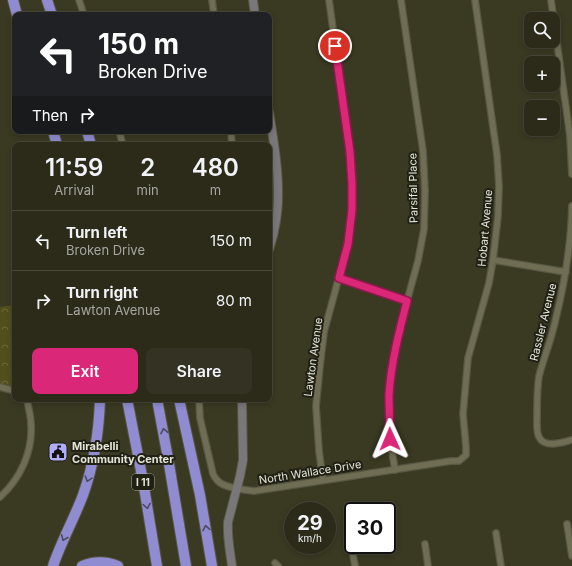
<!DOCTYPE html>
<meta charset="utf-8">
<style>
:root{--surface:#2c2b1a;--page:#343323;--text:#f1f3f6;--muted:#a6a7a2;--line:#484739;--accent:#db2777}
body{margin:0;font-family:Inter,sans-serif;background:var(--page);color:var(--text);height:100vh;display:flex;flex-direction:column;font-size:15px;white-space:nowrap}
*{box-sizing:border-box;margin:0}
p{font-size:13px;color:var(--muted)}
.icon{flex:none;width:22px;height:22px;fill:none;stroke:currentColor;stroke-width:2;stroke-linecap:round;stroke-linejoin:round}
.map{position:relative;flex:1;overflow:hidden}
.panel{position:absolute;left:12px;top:142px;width:260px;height:260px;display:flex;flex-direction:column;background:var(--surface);border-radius:8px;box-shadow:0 2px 6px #0003,0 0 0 1px var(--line)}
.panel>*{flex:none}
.banner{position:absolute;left:12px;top:12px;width:260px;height:122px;border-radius:8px;box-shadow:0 2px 6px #0003,0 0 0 1px var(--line);background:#202124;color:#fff;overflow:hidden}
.tools{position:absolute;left:524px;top:12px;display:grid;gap:8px}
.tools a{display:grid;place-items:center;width:36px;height:36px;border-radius:8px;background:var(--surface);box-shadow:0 2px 6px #0003,0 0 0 1px var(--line);font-size:20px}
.speed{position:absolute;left:284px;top:502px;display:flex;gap:8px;font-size:20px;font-weight:700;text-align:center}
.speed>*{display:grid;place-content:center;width:52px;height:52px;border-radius:50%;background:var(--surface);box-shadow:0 2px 6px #0003,0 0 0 1px var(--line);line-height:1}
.speed small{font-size:10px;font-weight:400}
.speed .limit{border:2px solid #111;border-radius:6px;background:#fff;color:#111}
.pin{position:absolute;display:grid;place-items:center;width:34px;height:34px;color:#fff;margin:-17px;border:2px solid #fff;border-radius:50%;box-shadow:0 1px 4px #0007}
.me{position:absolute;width:44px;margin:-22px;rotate:359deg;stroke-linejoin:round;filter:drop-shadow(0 0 3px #0008)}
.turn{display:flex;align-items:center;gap:14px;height:84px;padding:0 20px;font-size:18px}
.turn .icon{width:52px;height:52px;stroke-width:2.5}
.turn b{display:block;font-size:28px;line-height:34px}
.then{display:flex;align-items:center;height:38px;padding:0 20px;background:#0003;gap:8px;font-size:15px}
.eta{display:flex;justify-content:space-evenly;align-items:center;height:68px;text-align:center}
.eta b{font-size:24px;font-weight:600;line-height:28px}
.action{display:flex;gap:8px;margin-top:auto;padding:8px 20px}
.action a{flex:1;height:46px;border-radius:8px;background:var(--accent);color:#fff;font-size:16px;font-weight:600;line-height:46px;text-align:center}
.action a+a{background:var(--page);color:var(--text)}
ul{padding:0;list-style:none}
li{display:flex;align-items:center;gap:12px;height:60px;padding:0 20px;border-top:1px solid var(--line)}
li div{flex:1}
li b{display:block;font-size:15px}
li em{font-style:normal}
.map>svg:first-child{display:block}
.park{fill:url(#park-crowns)}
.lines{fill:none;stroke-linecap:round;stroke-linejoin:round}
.street-casing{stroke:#585743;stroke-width:8}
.secondary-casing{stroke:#585743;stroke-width:10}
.highway-casing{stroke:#585743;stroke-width:12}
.street{stroke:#6f6e55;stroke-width:5.5}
.secondary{stroke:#79777a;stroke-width:8}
.highway{stroke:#8f8cd1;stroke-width:10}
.oneway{stroke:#4c4b60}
.route-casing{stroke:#8e194d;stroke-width:10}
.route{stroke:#db2777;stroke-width:7}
.labels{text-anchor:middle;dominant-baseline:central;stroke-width:4;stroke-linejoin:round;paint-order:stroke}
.shield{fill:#202015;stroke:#aaaa9d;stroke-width:1}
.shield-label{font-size:10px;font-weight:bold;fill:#e5e5d7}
.street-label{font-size:11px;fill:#e5e5d7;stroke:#202015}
.poi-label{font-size:11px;font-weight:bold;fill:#e5e5d7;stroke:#202015;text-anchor:start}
</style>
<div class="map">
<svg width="572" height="566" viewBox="0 0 572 566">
<defs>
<pattern id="park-crowns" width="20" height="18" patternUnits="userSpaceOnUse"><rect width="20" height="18" fill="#524f1c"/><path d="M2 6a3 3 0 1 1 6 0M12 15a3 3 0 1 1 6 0" fill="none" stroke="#6b683c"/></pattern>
</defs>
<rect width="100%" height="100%" fill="#3a3922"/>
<polygon class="park" points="15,305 15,391 0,387 0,307"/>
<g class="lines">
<defs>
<g id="street">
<polyline points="79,0 84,15"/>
<polyline points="212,0 214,15"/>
<polyline points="551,0 570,136 572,174"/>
<polyline points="119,131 123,145"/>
<polyline points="231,131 232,145"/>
<path d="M572,206C571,244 565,281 556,318C552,338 544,357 539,376C537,389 537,403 537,416C537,422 536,431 539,437C545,449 562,442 572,440"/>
<polyline points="493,260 566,272"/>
<polyline points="339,278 407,301"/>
<polyline points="0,387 15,391"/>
<path d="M199,399L200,418L213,474C214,476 215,478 217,480C223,488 244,490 254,491L451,461H459L466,455V447L463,414L468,358L489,283L493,260L498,216L499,186L497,155L475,0"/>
<polyline points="395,470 390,439 389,396 392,365 399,330 418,261 424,229 425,191 423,151 401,0"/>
<polyline points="323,480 319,451 316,406 320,366 324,332 348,244 352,210 353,184 350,152 329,0"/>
<path d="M0,497C20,479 33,452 31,424C31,416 28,407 27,399"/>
<polyline points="567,524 572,556"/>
<polyline points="496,533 501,566"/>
<polyline points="425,544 428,566"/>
<polyline points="353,555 355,566"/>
<polyline points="275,563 278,566"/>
</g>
<g id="secondary">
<polyline points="253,0 255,15"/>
<path d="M269,112C273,137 278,163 278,189C279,210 275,231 269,250"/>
<path d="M232,566C230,551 227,537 228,522L240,476L243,460L242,399"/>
</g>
<g id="highway">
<polyline points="13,0 17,15"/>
<polyline points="47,0 52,15"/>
<polyline points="53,131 57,145"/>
<polyline points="87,131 91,145"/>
<polyline points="127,399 143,481 157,566"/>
<polyline points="157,399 169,464 186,566"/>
<polyline points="179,399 200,495 212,566"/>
<path d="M53,566C61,542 74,519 83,495C94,464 99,432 100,399"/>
<path d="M82,566C94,561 106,561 118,566"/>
</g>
</defs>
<use href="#street" class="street-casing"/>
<use href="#secondary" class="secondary-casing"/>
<use href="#highway" class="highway-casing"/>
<use href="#street" class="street"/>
<use href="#secondary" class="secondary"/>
<use href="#highway" class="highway"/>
</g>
<defs><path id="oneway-chevron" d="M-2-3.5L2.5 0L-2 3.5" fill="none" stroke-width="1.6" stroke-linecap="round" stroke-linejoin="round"/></defs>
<g class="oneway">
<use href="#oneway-chevron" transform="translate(164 431) rotate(-101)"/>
<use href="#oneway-chevron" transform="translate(88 479) rotate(107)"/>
<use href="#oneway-chevron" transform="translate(147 506) rotate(81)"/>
<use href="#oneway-chevron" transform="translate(206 528) rotate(-100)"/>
<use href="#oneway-chevron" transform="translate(64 538) rotate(113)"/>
</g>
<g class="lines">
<defs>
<path id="route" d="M335,46L350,152L352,184V210L348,244L339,278L407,301C399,332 391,363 389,395C389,410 390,424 390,439"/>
</defs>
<use href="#route" class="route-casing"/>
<use href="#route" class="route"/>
</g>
<defs>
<symbol id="civic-square" viewBox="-11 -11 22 22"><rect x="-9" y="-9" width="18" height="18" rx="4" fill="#b0aefa" stroke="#202015"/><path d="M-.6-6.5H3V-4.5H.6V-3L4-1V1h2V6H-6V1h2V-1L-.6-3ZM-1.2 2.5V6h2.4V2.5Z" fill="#111"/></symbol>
</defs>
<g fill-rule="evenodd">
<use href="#civic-square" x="47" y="441" width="22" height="22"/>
</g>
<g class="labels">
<rect class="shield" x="132" y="474" width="22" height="16" rx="3"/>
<g class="shield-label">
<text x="143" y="482">I 11</text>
</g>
<g class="street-label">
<text transform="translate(413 188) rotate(-91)">Parsifal Place</text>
<text transform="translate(485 228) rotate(-85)">Hobart Avenue</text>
<text transform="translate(543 322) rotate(-76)">Rassler Avenue</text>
<text transform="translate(313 357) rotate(-82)">Lawton Avenue</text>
<text transform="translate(310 472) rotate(-9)">North Wallace Drive</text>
</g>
<g class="poi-label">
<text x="72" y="446">Mirabelli<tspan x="72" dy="13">Community Center</tspan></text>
</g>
</g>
</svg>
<div class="tools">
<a><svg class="icon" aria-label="search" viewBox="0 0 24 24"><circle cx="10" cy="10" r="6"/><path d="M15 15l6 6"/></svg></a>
<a>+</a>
<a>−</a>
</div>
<div class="speed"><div>29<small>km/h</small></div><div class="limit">30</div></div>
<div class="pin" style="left:335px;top:46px;background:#d93025"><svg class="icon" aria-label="arrive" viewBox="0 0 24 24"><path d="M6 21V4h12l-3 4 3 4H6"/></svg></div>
<svg class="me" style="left:390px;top:439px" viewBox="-20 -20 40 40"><path d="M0-17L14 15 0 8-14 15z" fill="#db2777" stroke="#fff" stroke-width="4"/></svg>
<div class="banner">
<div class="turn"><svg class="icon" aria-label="left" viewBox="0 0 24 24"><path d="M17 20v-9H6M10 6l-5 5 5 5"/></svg><div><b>150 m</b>Broken Drive</div></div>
<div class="then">Then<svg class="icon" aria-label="right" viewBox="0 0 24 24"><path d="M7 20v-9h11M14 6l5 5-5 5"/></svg></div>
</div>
<section class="panel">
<div class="eta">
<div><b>11:59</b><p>Arrival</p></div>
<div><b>2</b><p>min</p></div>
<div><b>480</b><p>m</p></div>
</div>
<ul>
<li><svg class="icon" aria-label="left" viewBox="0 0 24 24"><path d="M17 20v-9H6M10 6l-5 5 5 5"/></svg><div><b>Turn left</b><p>Broken Drive</p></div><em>150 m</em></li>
<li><svg class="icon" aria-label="right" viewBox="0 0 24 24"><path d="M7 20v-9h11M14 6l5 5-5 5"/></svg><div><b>Turn right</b><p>Lawton Avenue</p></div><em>80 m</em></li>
</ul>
<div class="action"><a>Exit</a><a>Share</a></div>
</section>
</div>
